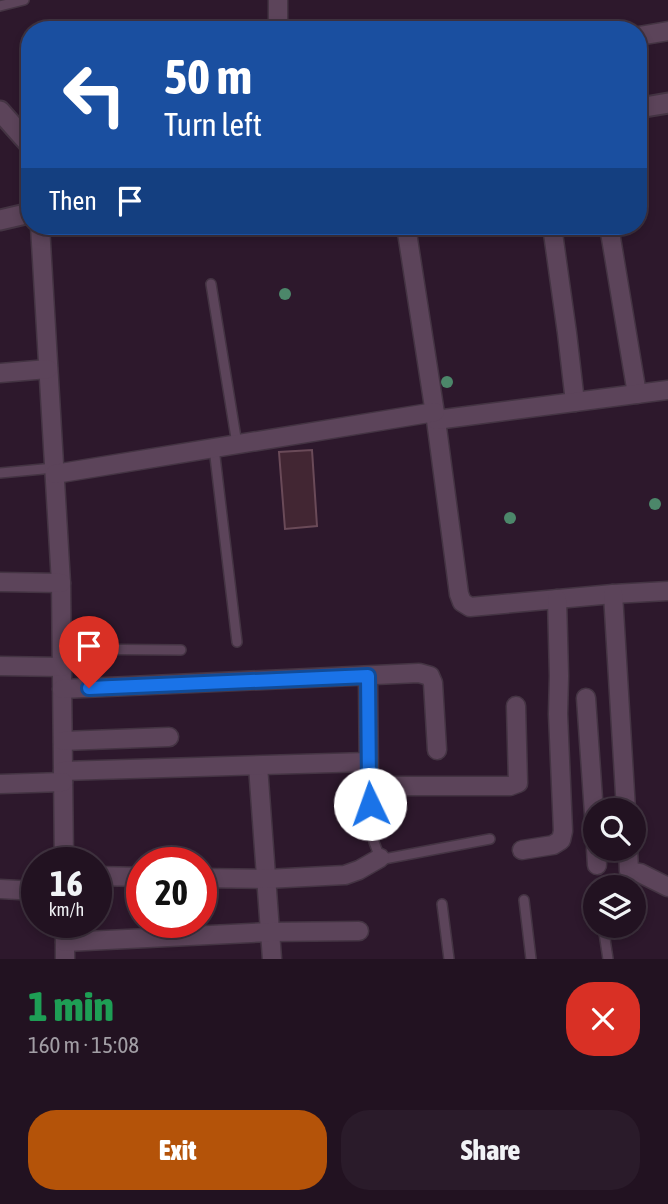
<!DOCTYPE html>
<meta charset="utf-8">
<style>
:root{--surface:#221221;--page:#2a1b2a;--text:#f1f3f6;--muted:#a29ea5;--line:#3f323f;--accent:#b45309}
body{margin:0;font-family:"Asap Condensed",sans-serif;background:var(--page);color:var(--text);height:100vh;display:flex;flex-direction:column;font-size:26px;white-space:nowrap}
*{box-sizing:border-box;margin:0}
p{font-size:23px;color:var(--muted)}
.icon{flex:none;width:38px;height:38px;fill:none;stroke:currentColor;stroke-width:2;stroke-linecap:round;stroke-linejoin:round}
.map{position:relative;height:959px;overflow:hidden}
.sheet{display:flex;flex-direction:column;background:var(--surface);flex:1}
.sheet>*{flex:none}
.guide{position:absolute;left:21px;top:21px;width:626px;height:214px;border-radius:28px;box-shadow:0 4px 10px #0003,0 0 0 2px var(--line);background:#1a4fa0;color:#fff;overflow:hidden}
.tools{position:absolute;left:583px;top:798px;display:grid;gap:14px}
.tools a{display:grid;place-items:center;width:63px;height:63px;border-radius:50%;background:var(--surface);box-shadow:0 4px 10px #0003,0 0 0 2px var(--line);font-size:35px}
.speed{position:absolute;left:21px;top:847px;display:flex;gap:14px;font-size:35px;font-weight:700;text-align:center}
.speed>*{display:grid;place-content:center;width:91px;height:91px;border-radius:50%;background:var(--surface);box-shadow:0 4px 10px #0003,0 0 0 2px var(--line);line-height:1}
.speed small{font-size:18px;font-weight:400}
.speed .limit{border:10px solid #d22;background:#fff;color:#111}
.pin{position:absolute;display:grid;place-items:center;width:60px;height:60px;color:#fff;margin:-72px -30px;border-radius:50% 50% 50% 0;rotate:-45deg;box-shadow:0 0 7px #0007}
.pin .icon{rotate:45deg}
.me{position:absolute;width:77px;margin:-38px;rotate:357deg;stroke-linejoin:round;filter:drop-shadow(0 0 5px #0008)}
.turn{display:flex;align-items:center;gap:24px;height:147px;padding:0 28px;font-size:32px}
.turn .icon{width:91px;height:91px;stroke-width:2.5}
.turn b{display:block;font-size:49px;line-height:60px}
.then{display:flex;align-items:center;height:66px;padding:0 28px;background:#0003;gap:14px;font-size:26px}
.round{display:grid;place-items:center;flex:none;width:74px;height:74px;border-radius:28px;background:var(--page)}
.overview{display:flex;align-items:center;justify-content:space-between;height:119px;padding:0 28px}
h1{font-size:42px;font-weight:800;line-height:52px;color:#1e9e55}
.action{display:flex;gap:14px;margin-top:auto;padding:14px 28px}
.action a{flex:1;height:80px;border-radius:28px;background:var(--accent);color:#fff;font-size:28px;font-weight:800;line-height:80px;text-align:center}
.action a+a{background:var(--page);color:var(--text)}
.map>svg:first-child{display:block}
.building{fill:#422633;stroke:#6a4a58;stroke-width:2}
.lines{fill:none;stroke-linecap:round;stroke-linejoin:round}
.service-casing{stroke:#443443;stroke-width:12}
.minor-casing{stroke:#443443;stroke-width:21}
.tertiary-casing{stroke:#443443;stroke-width:23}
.service{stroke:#5c445a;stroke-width:9}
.minor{stroke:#5c445a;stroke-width:18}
.tertiary{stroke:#5c445a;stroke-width:19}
.tree{fill:#4c876a}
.route-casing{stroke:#114b97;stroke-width:18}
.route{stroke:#1a73e8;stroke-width:12}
</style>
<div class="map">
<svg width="668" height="959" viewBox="0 0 668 959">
<rect width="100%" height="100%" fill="#2d182c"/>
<polygon class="building" points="312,450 317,526 285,529 279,452"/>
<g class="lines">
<defs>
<g id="service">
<polyline points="0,6 24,0"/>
<polyline points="211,284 237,444"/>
<polyline points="214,448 237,642"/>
<polyline points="0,473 54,468"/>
<polyline points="62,649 181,650"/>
<polyline points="369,786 374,842 380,858 384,859 490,839"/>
<polyline points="524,900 531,959"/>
<polyline points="442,904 449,959"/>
<polyline points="603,926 608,959"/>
</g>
<g id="minor">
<polyline points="278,0 278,30"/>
<polyline points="639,36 668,31"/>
<polyline points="40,226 61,583 64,863"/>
<polyline points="406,226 436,420 459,594 462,602 470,607 613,594 668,591"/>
<polyline points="552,226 567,333 575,402"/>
<polyline points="609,226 637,394"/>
<polyline points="0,373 48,369"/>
<polyline points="436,420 668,390"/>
<polyline points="55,474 435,412"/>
<polyline points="0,582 61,583"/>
<polyline points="613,594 626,810"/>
<polyline points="0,666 62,667"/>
<polyline points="368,676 369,786 510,786 518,783 516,706"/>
<polyline points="62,689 419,673 430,676 433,683 437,750"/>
<polyline points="586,698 595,828"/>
<polyline points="63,741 169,737"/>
<polyline points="258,766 272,959"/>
<polyline points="63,771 368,762"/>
<polyline points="0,784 63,782"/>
<polyline points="596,849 597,865"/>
<polyline points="628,849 629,871 640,873 668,887"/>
<polyline points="522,850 553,845 561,840 563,831 558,714 559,676 557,599"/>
<polyline points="96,876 142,877"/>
<polyline points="201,878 266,879 345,875 359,870 380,858"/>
<polyline points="0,889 37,891"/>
<polyline points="65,922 65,959"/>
<polyline points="65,942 270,932 359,931"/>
</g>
<g id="tertiary">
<polyline points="639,108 668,103"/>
<polyline points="0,111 30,145"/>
<polyline points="0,220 30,213"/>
</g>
</defs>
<use href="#service" class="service-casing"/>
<use href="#minor" class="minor-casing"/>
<use href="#tertiary" class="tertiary-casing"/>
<use href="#service" class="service"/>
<use href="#minor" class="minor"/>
<use href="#tertiary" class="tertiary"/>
</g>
<g class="tree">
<circle cx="285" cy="294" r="6"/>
<circle cx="447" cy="382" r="6"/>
<circle cx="655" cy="504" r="6"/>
<circle cx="510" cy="518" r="6"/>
</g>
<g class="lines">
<defs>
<polyline id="route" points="89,688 368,676 369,786 370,804"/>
</defs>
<use href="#route" class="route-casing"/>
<use href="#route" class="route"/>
</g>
</svg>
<div class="tools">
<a><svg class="icon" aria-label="search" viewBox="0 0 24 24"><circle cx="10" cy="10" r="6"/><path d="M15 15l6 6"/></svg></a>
<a><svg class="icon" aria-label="layers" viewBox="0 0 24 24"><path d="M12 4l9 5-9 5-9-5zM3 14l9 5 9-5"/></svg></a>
</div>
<div class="speed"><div>16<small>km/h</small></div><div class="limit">20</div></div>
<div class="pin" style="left:89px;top:688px;background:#d93025"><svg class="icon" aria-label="arrive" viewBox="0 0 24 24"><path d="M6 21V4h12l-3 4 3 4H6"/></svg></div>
<svg class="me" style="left:370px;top:804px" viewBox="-20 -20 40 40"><circle r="19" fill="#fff"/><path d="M0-13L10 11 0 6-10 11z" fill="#1a73e8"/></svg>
<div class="guide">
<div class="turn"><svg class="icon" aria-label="left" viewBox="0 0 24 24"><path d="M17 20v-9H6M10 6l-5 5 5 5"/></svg><div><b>50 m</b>Turn left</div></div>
<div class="then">Then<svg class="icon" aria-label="arrive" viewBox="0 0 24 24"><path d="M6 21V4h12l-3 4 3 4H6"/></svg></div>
</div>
</div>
<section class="sheet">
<div class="overview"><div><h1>1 min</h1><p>160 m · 15:08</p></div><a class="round" style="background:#d93025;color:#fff"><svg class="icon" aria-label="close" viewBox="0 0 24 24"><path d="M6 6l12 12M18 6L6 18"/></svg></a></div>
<div class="action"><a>Exit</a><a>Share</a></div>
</section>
